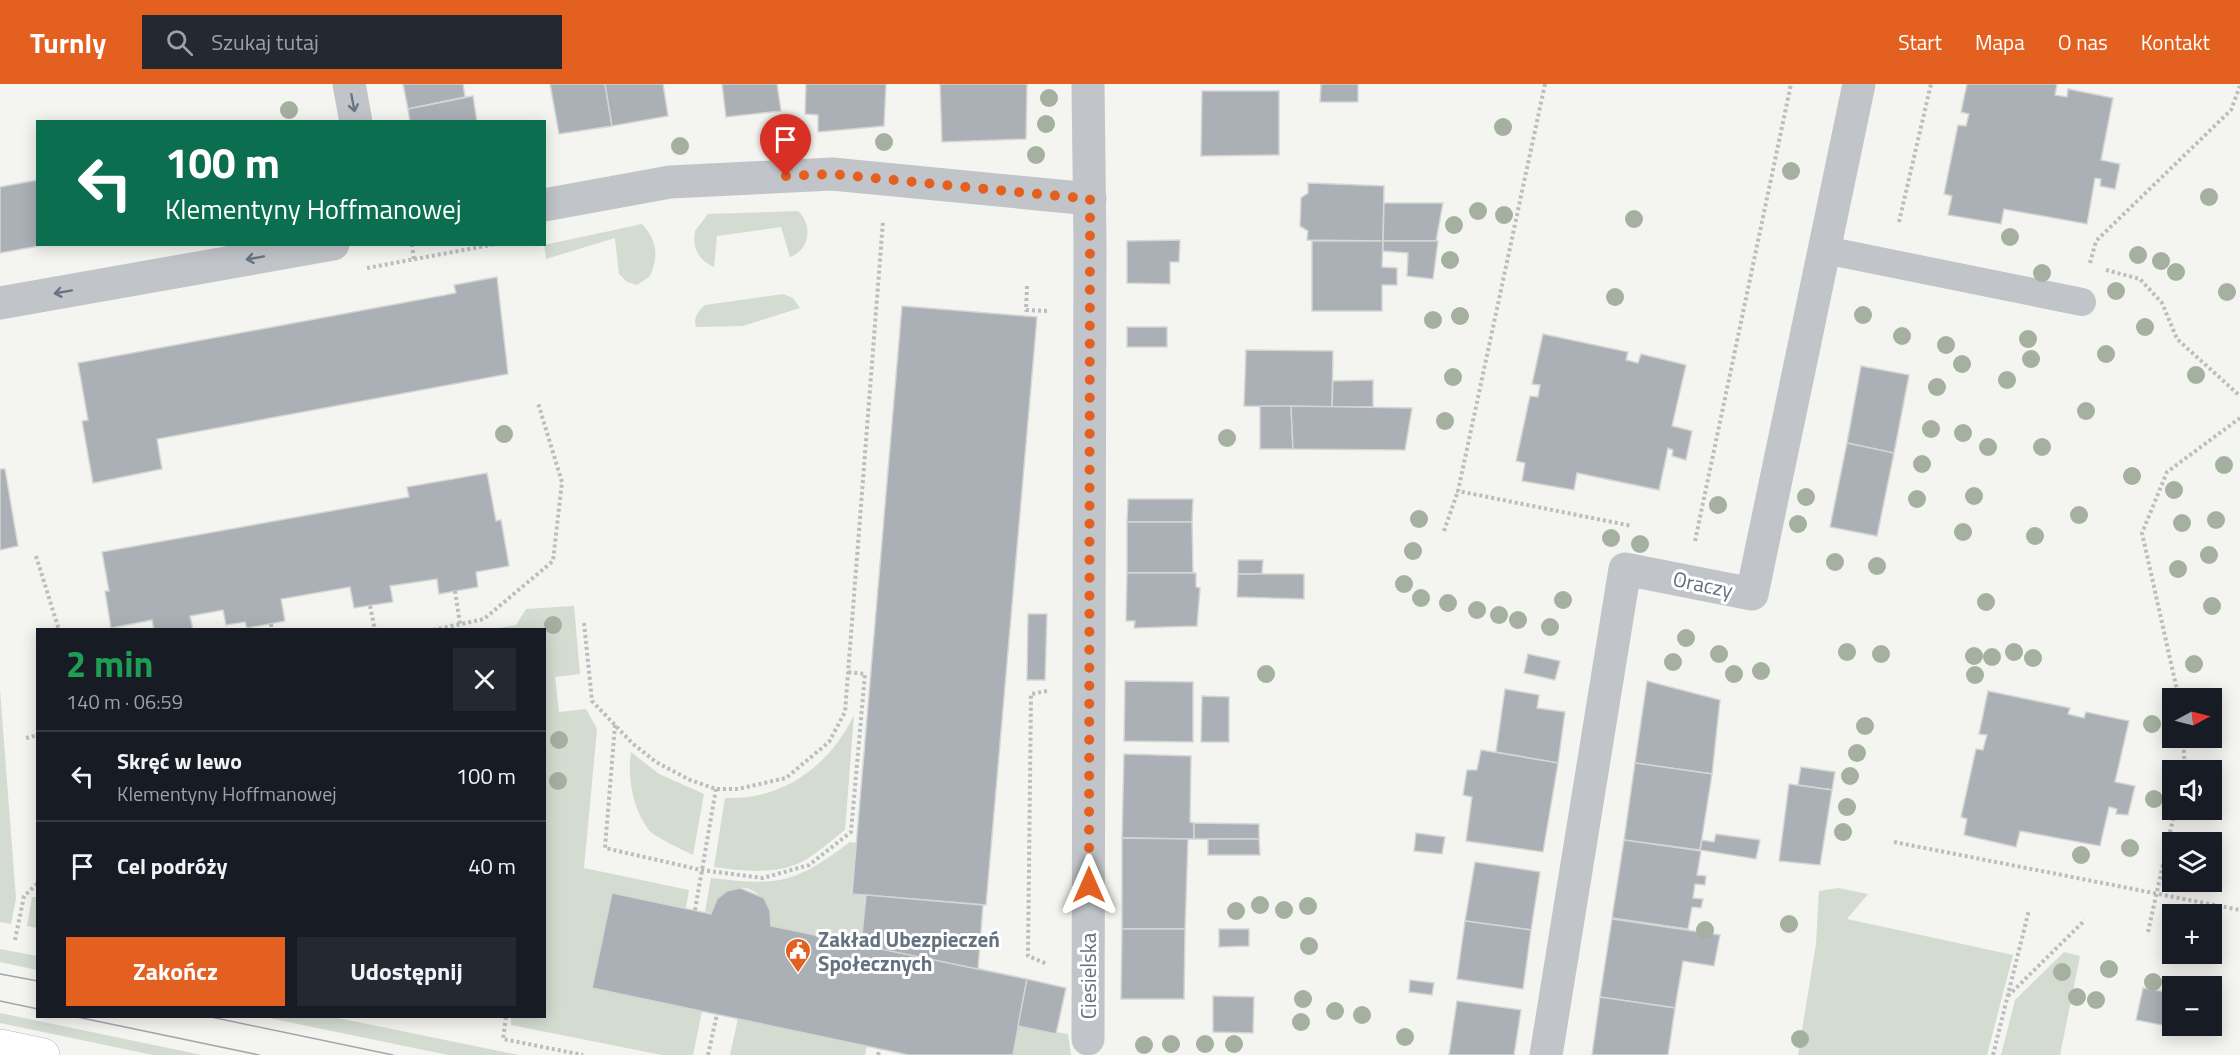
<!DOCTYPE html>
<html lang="pl">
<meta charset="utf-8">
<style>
:root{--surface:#171b24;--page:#242831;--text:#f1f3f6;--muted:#9ea1a6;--line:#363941;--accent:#e36020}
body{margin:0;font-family:"Titillium Web",sans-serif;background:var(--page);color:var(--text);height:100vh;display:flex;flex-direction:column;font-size:22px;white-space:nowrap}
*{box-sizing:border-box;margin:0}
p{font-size:20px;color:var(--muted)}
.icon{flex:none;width:33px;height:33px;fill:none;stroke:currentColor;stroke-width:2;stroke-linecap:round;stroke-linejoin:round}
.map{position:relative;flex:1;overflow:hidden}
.drawer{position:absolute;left:36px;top:544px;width:510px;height:390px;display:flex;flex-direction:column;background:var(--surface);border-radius:0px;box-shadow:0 3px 15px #0003}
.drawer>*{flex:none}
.hud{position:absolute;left:36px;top:36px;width:510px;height:126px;border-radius:0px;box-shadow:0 3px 15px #0003;background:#0b6e4f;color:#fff;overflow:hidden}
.needle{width:39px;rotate:83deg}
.controls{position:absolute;left:2162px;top:604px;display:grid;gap:12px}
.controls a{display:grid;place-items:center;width:60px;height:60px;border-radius:0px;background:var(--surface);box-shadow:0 3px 15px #0003;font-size:30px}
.pin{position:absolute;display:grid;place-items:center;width:51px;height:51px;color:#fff;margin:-62px -26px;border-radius:50% 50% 50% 0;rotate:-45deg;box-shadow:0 0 6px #0007}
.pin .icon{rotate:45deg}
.me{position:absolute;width:66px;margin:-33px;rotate:0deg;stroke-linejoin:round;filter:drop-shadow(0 0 4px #0008)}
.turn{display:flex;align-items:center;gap:21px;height:126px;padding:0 30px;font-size:27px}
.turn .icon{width:78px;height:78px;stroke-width:2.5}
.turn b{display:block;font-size:42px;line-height:51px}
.round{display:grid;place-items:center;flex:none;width:63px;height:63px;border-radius:0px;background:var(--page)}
.summary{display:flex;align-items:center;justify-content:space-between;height:102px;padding:0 30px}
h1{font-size:36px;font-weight:700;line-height:45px;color:#1e9e55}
.button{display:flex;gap:12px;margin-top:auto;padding:12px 30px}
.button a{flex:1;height:69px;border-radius:0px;background:var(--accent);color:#fff;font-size:24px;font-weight:700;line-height:69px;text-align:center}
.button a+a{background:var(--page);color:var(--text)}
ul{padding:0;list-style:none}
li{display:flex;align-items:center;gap:18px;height:90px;padding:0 30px;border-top:2px solid var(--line)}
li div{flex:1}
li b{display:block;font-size:22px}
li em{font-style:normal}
header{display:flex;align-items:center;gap:36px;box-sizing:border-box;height:84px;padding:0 30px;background:var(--accent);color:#fff}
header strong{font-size:28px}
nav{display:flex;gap:33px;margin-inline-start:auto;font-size:21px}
.search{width:420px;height:54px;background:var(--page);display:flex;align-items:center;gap:15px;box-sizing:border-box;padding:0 21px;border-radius:0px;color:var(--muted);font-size:22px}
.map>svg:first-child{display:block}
.green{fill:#d4dbd1}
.building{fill:#aab0b6;stroke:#d5d5d3;stroke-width:1.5}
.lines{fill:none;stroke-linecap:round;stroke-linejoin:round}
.primary-casing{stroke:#b4b8bc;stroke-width:34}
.path{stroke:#bbbdbf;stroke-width:4;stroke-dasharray:3 3;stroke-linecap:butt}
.service{stroke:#c1c4c8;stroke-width:28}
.minor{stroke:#c1c4c8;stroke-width:33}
.primary{stroke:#fff;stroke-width:33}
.tram{stroke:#a2a7ad;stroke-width:1.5}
.tree{fill:#a5b0a1}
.oneway{stroke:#687585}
.route{stroke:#e36020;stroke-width:10;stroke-dasharray:0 18}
.labels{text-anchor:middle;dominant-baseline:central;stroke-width:6;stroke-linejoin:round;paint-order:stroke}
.street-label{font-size:21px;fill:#637181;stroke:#fff}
.poi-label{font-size:21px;font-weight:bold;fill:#637181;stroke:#fff;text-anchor:start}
</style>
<header>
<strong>Turnly</strong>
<div class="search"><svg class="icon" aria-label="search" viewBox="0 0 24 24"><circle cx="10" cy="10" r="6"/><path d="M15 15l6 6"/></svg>Szukaj tutaj</div>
<nav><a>Start</a><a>Mapa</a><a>O nas</a><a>Kontakt</a></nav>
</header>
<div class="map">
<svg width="2240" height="971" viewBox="0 0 2240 971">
<rect width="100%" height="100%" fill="#f4f4f0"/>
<g class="green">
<path d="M798,127C813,141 810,166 790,173L781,143L717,152L714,183C698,176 692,164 695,147L708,130Z"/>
<path d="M642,140C657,156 659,172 650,192L637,201L627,198L619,190L615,154L546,175L544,161Z"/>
<path d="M783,210L793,214L800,224L743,242L696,243C693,234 698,227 705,221Z"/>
<polygon points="574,522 580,590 555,593 559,628 586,625 597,645 584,784 689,806 686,824 612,809 592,903 702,927 693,971 662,971 511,941 511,933 544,933 544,546 488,546 516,541 526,525"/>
<polygon points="0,606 16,815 11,840 0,838"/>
<path d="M854,631L845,746C833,755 820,767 807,775C778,792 745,787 714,783L725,714C784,716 829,682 854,631Z"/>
<path d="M631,668L659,690L704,710L693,771C682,765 655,754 648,745C633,725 627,693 631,668Z"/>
<path d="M850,758L856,759L851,810L865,812L861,861L771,842C770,799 727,789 711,829L705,828L711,794C779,802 794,800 850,758Z"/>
<polygon points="1838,804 1868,810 1847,835 2013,871 1987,971 1798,971 1816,860 1819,807"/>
<polygon points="32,813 37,813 37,844 27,842"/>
<polygon points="0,865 37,872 37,886 0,878"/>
<polygon points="2064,868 2080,872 2060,971 2001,971 2015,916"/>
<polygon points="0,929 202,971 153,971 0,939"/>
<polygon points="264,933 333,933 519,971 448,971"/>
<polygon points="738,934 867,962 865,971 730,971"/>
<polygon points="1018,942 1068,950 1071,971 1013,971"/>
</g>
<g class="building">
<polygon points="403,0 463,0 465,13 408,25"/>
<polygon points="550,0 605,0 612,42 559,50"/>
<polygon points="605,0 663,0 668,32 612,42"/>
<polygon points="722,0 777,0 781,27 726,33"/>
<polygon points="806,0 886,0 884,42 818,48 818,31 805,30"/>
<polygon points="940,0 1027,0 1026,55 942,58"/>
<polygon points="1321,0 1358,0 1358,18 1320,18"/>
<polygon points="1967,0 2057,0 2055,11 2067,13 2068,5 2113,14 2101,76 2120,80 2115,105 2100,102 2101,95 2095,94 2087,140 2004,125 2001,140 1948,131 1952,112 1944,110 1958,41 1966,42 1969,30 1961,28"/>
<polygon points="1202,7 1279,7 1279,71 1201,72"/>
<polygon points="473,12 477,38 410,38 408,25"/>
<polygon points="38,96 38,160 50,160 0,169 0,103"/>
<polygon points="1308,99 1384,102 1383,157 1307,156 1308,147 1300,142 1301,114 1308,109"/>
<polygon points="1384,119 1443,119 1436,157 1383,157"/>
<polygon points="1180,156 1179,178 1170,178 1170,200 1127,199 1127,157"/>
<polygon points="1312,157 1383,157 1382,183 1397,184 1397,201 1382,201 1382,227 1312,227"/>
<polygon points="1383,157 1438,157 1433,195 1407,192 1408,169 1383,167"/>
<polygon points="497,193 508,290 157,355 162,385 93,399 82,337 88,336 78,279 456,209 454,201"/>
<polygon points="902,222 1037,233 986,821 852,810"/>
<rect x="1127" y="243" width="40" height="20"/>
<polygon points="1543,250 1628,268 1626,276 1638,279 1641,270 1686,281 1672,342 1692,347 1686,376 1672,372 1673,366 1668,364 1659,406 1577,389 1574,406 1522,397 1525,379 1516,377 1530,312 1538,313 1540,301 1532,300"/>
<polygon points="1246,266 1333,267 1332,323 1244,322"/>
<polygon points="1861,282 1909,291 1894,369 1847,359"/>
<polygon points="1373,296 1373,323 1332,323 1333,297"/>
<polygon points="1260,322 1291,322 1293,365 1260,365"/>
<polygon points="1291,322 1412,324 1405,366 1293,365"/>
<polygon points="1847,359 1894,369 1877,452 1830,443"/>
<polygon points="0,385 5,385 18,462 0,466"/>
<polygon points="487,389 496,437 501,436 509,482 476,488 478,503 439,510 437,495 390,502 393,518 354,524 350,503 281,515 285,537 247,544 245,538 226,541 223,526 190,532 193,546 154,546 152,536 111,544 105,507 109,507 102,468 409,413 407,403"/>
<polygon points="1128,415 1193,415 1192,438 1127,438"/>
<polygon points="1127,438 1192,438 1193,489 1127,489"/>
<polygon points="1238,476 1263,476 1262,490 1238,490"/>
<polygon points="1127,489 1196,489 1196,503 1200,504 1197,542 1134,544 1135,537 1126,537"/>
<polygon points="1238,490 1304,490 1304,515 1237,513"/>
<polygon points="1028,530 1047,530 1045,596 1027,596"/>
<polygon points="1528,570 1560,577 1555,596 1524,589"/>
<polygon points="1125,597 1193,598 1193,658 1124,657"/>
<polygon points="1647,597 1720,616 1712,690 1635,679"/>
<polygon points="1505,605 1539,611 1537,624 1565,628 1558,679 1496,668"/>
<polygon points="1988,607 2070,624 2068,630 2084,634 2086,628 2129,637 2115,698 2135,702 2128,731 2116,730 2117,725 2109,723 2100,762 2020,747 2016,763 1964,751 1967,735 1961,733 1976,665 1983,666 1987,651 1979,650"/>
<polygon points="1202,612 1229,613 1229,658 1201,658"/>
<polygon points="1481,666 1558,679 1543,768 1466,757 1472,713 1463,711 1467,686 1477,686"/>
<polygon points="1124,670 1191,672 1190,738 1194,739 1194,755 1122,754"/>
<polygon points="1635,679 1712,690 1700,766 1624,756"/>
<polygon points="1801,683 1835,688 1832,706 1798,701"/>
<polygon points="1789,700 1832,706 1820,781 1779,777"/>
<polygon points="1194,739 1259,740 1259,755 1194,755"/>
<polygon points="1416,749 1445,753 1442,770 1414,767"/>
<polygon points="1716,750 1760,756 1756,775 1700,766 1702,756 1714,758"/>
<polygon points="1122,754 1188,755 1185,845 1122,845"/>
<polygon points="1208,755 1259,755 1260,771 1208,771"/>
<polygon points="1624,756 1701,767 1697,791 1706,792 1705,801 1695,800 1693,814 1703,815 1701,824 1692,823 1688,845 1612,834"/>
<polygon points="1475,778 1540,788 1531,846 1465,837"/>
<polygon points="740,804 764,814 770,827 771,842 1027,895 1013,971 909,971 592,904 612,809 711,830 717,815 727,807"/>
<polygon points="866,811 983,821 978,885 861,861"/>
<polygon points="1612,835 1720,851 1714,882 1683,877 1675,924 1600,913"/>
<polygon points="1465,837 1531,846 1523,905 1457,895"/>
<polygon points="1122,845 1185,845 1184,915 1121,915"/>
<polygon points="1219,845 1249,845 1249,862 1219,863"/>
<polygon points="1027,895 1066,904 1056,950 1018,942"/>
<polygon points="1410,896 1434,899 1432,911 1409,908"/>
<polygon points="2143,904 2172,909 2172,942 2183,942 2182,945 2136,936"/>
<polygon points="1213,912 1254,913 1253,949 1213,948"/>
<polygon points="1600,913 1675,924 1668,971 1592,971"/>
<polygon points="1457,917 1521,926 1514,971 1449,971"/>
</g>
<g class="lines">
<defs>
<polyline id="primary" points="0,962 43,971"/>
</defs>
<use href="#primary" class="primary-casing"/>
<g class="path">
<polyline points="1545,0 1458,407 1632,442"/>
<polyline points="1899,138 1931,0"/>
<polyline points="412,160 414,175"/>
<polyline points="2090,179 2096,157 2231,26 2240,2"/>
<polyline points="367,184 496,160"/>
<polyline points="2106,186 2140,195 2162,219 2177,255 2240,312"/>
<polyline points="1027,202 1026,226 1049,227"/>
<polyline points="1444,447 1458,407"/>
<polyline points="1695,457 1791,0"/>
<polyline points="36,472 59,546"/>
<polyline points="455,507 460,540"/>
<polyline points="370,522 375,546"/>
<polyline points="584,539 592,617 632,659 656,678 690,696 716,705 738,705 786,694 829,658 845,628 883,137"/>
<polyline points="271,540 272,546"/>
<polyline points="433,546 484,535 553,477 562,398 538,319"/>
<polyline points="1047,607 1031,610 1028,872 1047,880"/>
<polyline points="2179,615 2142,449 2167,388 2240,334"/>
<polyline points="615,641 605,764 701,786 763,794 809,781 851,748 865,590 848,588"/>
<polyline points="26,654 38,651"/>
<polyline points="2183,654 2185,687"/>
<polyline points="1894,758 2240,826"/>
<polyline points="695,826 716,705"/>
<polyline points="2148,848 2175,726"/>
<polyline points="15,856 24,812 38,799"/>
<polyline points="2008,912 2085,836"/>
<polyline points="506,933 503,955 583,971"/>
<polyline points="708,971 717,930"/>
<polyline points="878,971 880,965"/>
<polyline points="1993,971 2029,826"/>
</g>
<polyline class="service" points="1825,166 2082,218"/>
<g class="minor">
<polyline points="349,0 356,38"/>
<polyline points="544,121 670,98 832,90 1090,115"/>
<polyline points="0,219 333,160"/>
<polyline points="1088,955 1090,162 1088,0"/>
<polyline points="1546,971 1625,485 1752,510 1859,0"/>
</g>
<use href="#primary" class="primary"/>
<g class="tram">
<polyline points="0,890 38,897"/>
<polyline points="0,917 38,925"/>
<polyline points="77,933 259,971"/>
<polyline points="211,933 393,971"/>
</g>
</g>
<g class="tree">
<circle cx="1049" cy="14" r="9"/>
<circle cx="289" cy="26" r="9"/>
<circle cx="1046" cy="40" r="9"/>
<circle cx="1503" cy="43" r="9"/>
<circle cx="791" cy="55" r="9"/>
<circle cx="884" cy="58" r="9"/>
<circle cx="680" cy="62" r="9"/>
<circle cx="1036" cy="71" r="9"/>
<circle cx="1791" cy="87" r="9"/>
<circle cx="2209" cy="113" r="9"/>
<circle cx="1478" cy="127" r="9"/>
<circle cx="1504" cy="131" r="9"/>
<circle cx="1634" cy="135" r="9"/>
<circle cx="1454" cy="141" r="9"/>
<circle cx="2010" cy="153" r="9"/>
<circle cx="2138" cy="171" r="9"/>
<circle cx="1450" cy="176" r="9"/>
<circle cx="2161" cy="177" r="9"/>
<circle cx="2176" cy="188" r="9"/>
<circle cx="2042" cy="189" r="9"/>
<circle cx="2116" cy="207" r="9"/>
<circle cx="2227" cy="208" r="9"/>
<circle cx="1615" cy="213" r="9"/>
<circle cx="1863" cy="231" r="9"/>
<circle cx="1460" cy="232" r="9"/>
<circle cx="1433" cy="236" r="9"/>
<circle cx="2145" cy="243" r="9"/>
<circle cx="1902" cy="252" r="9"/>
<circle cx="2028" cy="255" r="9"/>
<circle cx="1946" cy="261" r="9"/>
<circle cx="2106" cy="270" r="9"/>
<circle cx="2031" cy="275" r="9"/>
<circle cx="1962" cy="280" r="9"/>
<circle cx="2196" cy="291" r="9"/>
<circle cx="1453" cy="293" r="9"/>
<circle cx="2007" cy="296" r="9"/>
<circle cx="1937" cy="303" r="9"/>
<circle cx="2086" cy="327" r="9"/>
<circle cx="1445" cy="337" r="9"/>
<circle cx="1931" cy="345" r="9"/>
<circle cx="1963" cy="349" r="9"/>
<circle cx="504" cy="350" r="9"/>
<circle cx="1227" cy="354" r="9"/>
<circle cx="1988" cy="363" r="9"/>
<circle cx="2042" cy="363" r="9"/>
<circle cx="1922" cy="380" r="9"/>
<circle cx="2224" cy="381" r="9"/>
<circle cx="2132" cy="392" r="9"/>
<circle cx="2174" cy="406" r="9"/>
<circle cx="1974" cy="412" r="9"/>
<circle cx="1806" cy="413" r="9"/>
<circle cx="1917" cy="415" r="9"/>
<circle cx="1718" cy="421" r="9"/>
<circle cx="2079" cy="431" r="9"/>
<circle cx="1419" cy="435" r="9"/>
<circle cx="2216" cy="436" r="9"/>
<circle cx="2182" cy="439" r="9"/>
<circle cx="1798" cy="440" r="9"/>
<circle cx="1963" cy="448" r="9"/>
<circle cx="2035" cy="452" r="9"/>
<circle cx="1611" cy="454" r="9"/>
<circle cx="1640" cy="460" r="9"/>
<circle cx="1413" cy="467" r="9"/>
<circle cx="2209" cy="471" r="9"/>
<circle cx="1835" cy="478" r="9"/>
<circle cx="1877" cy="482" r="9"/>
<circle cx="2178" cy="485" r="9"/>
<circle cx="1404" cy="500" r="9"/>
<circle cx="1421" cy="514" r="9"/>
<circle cx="1563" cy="516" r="9"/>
<circle cx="1986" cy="518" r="9"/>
<circle cx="1448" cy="519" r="9"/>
<circle cx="2212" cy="522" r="9"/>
<circle cx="1477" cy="526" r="9"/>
<circle cx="1499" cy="531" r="9"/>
<circle cx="1518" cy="536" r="9"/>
<circle cx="553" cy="541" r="9"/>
<circle cx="1550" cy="543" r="9"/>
<circle cx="1686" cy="554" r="9"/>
<circle cx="1847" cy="568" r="9"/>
<circle cx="2014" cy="568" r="9"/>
<circle cx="1719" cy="570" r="9"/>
<circle cx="1881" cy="570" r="9"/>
<circle cx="1974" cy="572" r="9"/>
<circle cx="1992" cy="573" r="9"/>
<circle cx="2033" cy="574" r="9"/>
<circle cx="1673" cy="578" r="9"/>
<circle cx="2194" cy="580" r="9"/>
<circle cx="1761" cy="587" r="9"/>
<circle cx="1266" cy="590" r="9"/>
<circle cx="1734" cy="590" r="9"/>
<circle cx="1975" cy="591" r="9"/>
<circle cx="2152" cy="640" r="9"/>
<circle cx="1865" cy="642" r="9"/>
<circle cx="559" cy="656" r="9"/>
<circle cx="1857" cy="669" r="9"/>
<circle cx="1850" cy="692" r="9"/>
<circle cx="558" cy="697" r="9"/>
<circle cx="2154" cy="715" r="9"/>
<circle cx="1847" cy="723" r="9"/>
<circle cx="1843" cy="748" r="9"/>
<circle cx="2130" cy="764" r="9"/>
<circle cx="2081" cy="771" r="9"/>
<circle cx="1260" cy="821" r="9"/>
<circle cx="1308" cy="822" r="9"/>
<circle cx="1284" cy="826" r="9"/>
<circle cx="1236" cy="827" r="9"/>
<circle cx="1789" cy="840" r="9"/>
<circle cx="1705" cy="846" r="9"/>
<circle cx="1309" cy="862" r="9"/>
<circle cx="2109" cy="885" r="9"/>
<circle cx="2062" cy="888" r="9"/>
<circle cx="2153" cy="898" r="9"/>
<circle cx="2077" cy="913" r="9"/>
<circle cx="1303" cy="915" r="9"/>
<circle cx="2096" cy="916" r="9"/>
<circle cx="1335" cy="927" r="9"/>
<circle cx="1362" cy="931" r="9"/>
<circle cx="1301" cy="938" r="9"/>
<circle cx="1405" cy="953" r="9"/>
<circle cx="1800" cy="955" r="9"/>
<circle cx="1171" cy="960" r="9"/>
<circle cx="1205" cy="960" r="9"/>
<circle cx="1234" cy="960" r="9"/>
<circle cx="1144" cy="961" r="9"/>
</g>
<defs><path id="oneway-shaft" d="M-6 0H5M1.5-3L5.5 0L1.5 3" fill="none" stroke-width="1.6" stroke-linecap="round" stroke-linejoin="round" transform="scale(1.5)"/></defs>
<g class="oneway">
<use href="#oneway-shaft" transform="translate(353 19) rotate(79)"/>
<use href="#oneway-shaft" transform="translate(255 174) rotate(170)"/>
<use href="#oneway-shaft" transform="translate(63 208) rotate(170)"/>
</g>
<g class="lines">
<polyline class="route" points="786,92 832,90 1090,115 1089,801"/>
</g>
<defs>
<symbol id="civic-pin" viewBox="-11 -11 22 30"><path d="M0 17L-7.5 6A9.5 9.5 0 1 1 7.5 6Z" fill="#e36020" stroke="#fff"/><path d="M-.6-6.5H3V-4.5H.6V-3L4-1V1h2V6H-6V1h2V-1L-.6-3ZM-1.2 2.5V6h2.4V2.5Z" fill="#fff"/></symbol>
</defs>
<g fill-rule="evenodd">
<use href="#civic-pin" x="783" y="852" width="30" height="40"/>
</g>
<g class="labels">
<g class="street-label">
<text transform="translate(1703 500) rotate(12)">Oraczy</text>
<text transform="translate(1088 892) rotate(-90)">Ciesielska</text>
</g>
<g class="poi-label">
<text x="818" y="855">Zakład Ubezpieczeń<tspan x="818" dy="24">Społecznych</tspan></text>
</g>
</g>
</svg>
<div class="controls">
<a><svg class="needle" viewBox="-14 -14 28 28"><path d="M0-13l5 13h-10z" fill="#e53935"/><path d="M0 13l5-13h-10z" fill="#9ea1a6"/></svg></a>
<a><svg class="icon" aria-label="sound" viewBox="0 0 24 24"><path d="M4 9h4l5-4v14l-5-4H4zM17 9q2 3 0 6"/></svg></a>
<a><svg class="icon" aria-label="layers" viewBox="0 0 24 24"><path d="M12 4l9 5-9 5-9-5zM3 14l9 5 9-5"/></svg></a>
<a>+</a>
<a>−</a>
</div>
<div class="pin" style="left:786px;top:92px;background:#d93025"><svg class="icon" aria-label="arrive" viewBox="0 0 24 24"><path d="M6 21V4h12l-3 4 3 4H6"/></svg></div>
<svg class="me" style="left:1089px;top:801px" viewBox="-20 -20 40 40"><path d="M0-17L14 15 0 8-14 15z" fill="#e36020" stroke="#fff" stroke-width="4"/></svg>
<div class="hud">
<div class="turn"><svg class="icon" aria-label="left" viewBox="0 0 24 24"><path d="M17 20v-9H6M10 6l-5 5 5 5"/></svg><div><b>100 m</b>Klementyny Hoffmanowej</div></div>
</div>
<section class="drawer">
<div class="summary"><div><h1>2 min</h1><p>140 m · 06:59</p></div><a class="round"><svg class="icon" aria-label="close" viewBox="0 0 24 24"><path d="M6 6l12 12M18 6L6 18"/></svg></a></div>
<ul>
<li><svg class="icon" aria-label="left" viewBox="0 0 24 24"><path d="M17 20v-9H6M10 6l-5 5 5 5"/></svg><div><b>Skręć w lewo</b><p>Klementyny Hoffmanowej</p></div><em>100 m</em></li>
<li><svg class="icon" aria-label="arrive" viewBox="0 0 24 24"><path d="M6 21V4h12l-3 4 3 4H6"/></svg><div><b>Cel podróży</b></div><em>40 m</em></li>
</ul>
<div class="button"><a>Zakończ</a><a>Udostępnij</a></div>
</section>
</div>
